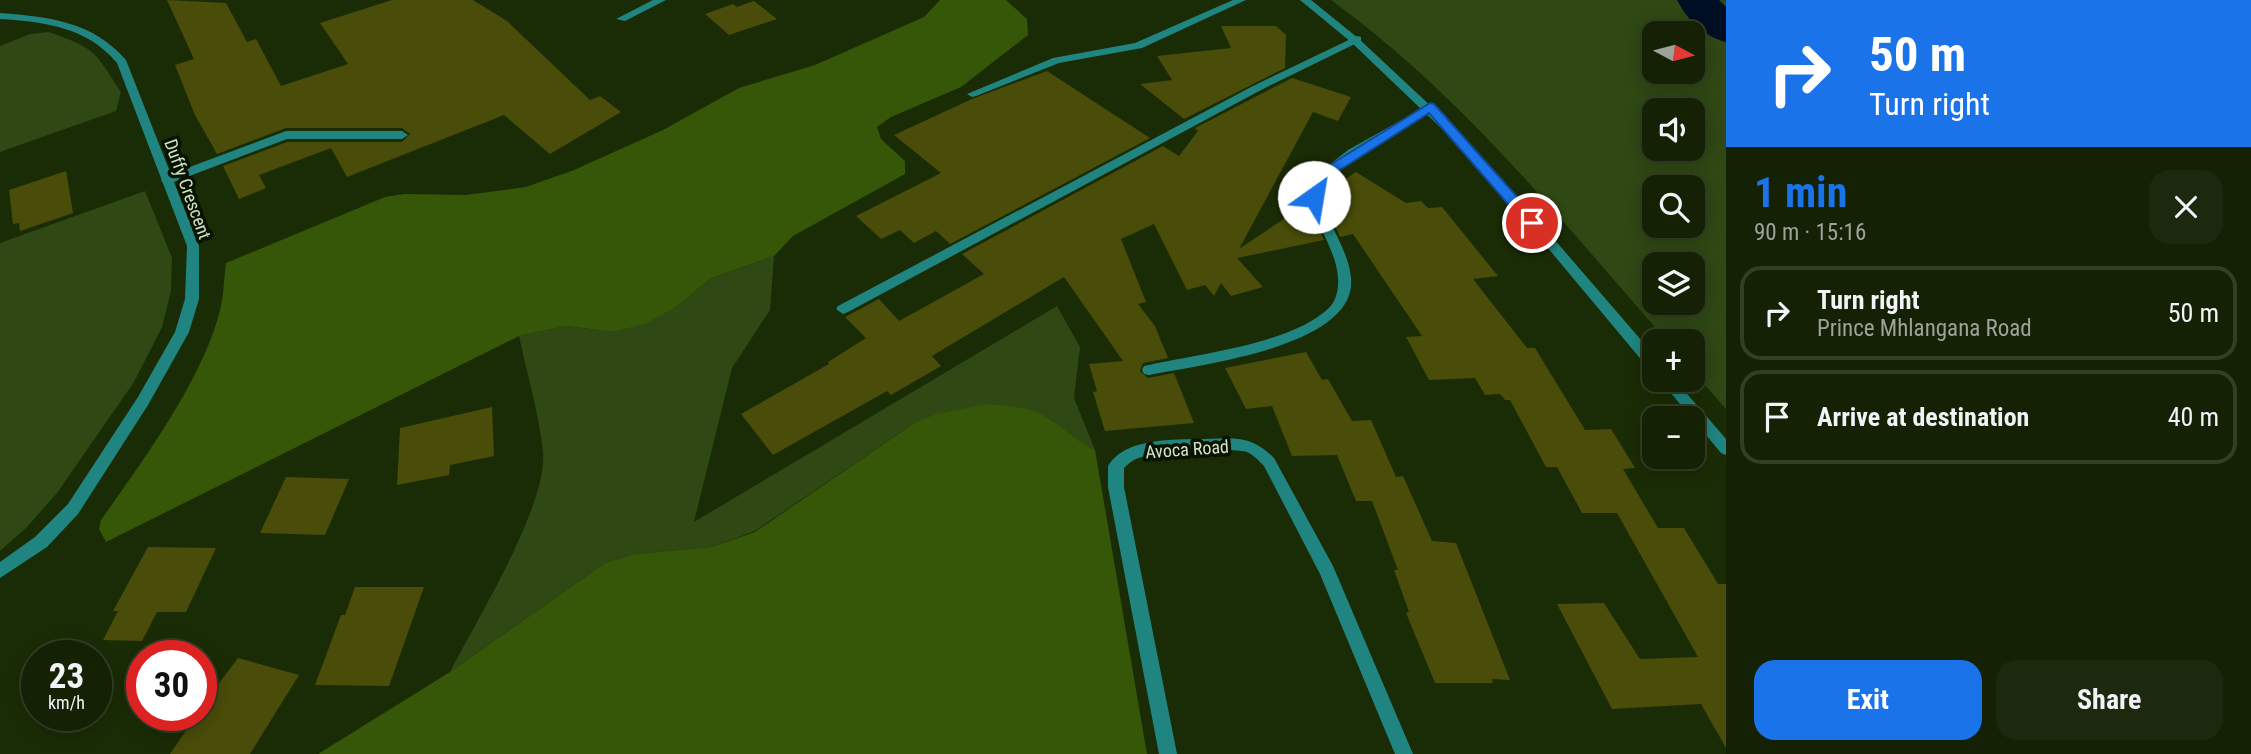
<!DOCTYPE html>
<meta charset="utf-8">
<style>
:root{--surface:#142104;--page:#1d290e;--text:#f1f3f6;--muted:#9da39a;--line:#333e26;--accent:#1a73e8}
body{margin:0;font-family:"Roboto Condensed",sans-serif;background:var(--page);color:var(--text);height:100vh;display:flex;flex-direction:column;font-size:26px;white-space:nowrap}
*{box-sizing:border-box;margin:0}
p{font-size:23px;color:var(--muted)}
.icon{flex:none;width:38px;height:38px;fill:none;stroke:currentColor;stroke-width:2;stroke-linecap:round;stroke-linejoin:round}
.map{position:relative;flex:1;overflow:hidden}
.panel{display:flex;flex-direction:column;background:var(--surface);width:525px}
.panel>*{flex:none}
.hud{background:#1a73e8;color:#fff;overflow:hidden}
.needle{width:46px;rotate:97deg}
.controls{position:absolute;left:1642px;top:21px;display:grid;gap:14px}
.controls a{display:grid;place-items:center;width:63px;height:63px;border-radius:14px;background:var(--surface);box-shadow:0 4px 18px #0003,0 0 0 2px var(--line);font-size:35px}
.speed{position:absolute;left:21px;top:640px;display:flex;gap:14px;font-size:35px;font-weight:700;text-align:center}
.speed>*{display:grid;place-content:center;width:91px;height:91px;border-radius:50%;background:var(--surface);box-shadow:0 4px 18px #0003,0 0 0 2px var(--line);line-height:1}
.speed small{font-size:18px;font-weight:400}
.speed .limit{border:10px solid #d22;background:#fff;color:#111}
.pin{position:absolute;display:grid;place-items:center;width:60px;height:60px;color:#fff;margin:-30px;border:4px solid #fff;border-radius:50%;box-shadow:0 2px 7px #0007}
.me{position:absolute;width:77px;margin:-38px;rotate:32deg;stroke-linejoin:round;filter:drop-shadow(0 0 5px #0008)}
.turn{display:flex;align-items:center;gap:24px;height:147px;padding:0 28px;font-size:32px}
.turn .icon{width:91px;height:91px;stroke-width:2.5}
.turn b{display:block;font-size:49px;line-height:60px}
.round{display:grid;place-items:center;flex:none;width:74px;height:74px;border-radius:21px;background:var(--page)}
.overview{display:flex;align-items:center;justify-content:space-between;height:119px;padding:0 28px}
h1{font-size:42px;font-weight:700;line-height:52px;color:var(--accent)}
.cta{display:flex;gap:14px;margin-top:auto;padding:14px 28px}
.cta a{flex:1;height:80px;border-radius:21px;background:var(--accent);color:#fff;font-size:28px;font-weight:700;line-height:80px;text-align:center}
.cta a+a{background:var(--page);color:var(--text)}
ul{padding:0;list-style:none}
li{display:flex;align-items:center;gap:21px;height:94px;margin:0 14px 10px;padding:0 14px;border:4px solid var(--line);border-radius:21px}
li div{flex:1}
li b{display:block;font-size:26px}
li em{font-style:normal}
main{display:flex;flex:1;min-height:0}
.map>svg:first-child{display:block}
.green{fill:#2f4814;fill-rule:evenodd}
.forest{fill:#355707}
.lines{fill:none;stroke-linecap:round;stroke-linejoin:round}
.river{fill:#000e24;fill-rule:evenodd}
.building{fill:#4a4c09}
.service{fill:#208581;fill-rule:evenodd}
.minor{fill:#208581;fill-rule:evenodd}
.tertiary{fill:#208581;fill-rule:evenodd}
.route{fill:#1a73e8;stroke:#114b97;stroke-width:2}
.labels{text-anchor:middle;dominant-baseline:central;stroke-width:7;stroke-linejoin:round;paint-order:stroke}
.street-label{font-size:18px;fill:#d4e4c7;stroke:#081301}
</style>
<main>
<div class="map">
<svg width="1726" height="754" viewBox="0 0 1726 754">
<rect width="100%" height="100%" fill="#1a2c05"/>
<g class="green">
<path d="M1331,0H1726V409L1692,370V341H1667C1560,219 1464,97 1331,0ZM1654,33H1692V72H1654ZM1654,110H1692V149H1654ZM1654,187H1692V226H1654ZM1654,264H1692V303H1654Z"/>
<path d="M49,32C96,49 94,50 121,92L116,111L0,152V46L30,34Z"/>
<polygon points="145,191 172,258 171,291 162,327 134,382 57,493 27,527 0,551 0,243"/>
<path d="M774,256L770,310L732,368L694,522L1057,306L1080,347L1074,398L1095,450L1079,443L1050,419L913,424L755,531L712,547L635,554L605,563L450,672C476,621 548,505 543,452C539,413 527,374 519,336L566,326L613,332L676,307L711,278Z"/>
</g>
<g class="forest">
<path d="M940,0H1006L1027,19L1028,35L961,87L891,117L877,127L881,139L905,161V174L793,236L774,256L711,278L676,307L647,323L613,332L566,326L519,336L106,542L99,529L101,520C142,462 206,375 221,306C224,292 224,277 226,263L385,197L404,194L466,195L526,187L574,170L663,130L739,88L815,65L924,17Z"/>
<path d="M988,404C1009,406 1030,407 1048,418C1065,428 1076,442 1095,450L1147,754H318L450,672L605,563L635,554L712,547L755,532L913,424L936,414Z"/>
</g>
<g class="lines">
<path class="river" d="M1677,0H1719L1726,7V42C1703,36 1688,21 1677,0Z"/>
</g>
<g class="building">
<polygon points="167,0 226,3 247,42 256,39 281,86 348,64 320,23 392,0 473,0 507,21 590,100 600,96 621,112 550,154 504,115 347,177 331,148 259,175 266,188 239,199 223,166 287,142 402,142 410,134 402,128 286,128 217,154 195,115 175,65 194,59"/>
<polygon points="754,1 777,19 729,35 705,14 733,4 737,7"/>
<polygon points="1221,26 1276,26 1286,35 1285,68 1184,119 1140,84 1172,80 1157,56 1231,48"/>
<polygon points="1047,71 1150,138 950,244 936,231 914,243 900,230 881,239 856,216 941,173 894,135 972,99"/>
<polygon points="1292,78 1351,97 1338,121 1313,112 1239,249 1308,203 1324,240 1237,258 1263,287 1231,296 1221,283 1214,296 1205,285 1187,290 1154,224 1121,239 1146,302 1138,304 1155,326 1168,358 1143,363 1140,371 1148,378 1174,373 1194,423 1105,431 1093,392 1097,391 1089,364 1123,361 1064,277 932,356 941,366 891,395 887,391 773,455 741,414 829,364 828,362 866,338 845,317 879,299 899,321 984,274 962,254 1163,146 1179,156 1198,131 1195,128"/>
<polygon points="66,171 73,213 20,231 19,223 13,224 9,190"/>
<polygon points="1356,172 1406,203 1421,201 1428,208 1442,207 1498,276 1473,279 1527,348 1535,348 1585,430 1611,429 1635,468 1623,469 1658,528 1684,528 1718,584 1726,584 1726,748 1701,704 1612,709 1557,604 1604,603 1640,659 1698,657 1617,513 1582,513 1557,467 1546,467 1510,400 1505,400 1500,394 1485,395 1475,378 1429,380 1406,337 1422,336 1353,234 1340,237 1328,209 1324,193"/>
<polygon points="1306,352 1322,380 1328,379 1352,421 1371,420 1396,477 1403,476 1432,541 1456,543 1510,680 1492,679 1493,683 1435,683 1406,613 1409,612 1394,570 1398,570 1372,501 1356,501 1337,455 1292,456 1272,406 1246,409 1225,368"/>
<polygon points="492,407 494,456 450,465 449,475 397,485 400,428"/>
<polygon points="286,477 349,479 325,535 260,533"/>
<polygon points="148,547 216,548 186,612 157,612 142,641 103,640 118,611 113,611"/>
<polygon points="355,587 424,587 389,686 315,685 341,615 345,615"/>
<polygon points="238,658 299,675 250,754 170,754 196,716 201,716 201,707"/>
</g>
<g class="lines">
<polygon class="service" points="286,131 402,131 408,135 402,139 287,139 171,183 163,183 161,180 163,177"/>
<g class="minor">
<polygon points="653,0 666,0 625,21 616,19"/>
<polygon points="1233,0 1246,0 1142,48 1059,63 976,96 972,97 967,94 1053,58 1135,43"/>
<path d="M0,13C49,17 92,21 126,60L199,246V299L189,332L148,405L78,514L47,547L0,578V562L35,537L68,504L138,397L175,332L185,299L187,246L117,63C87,27 45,22 0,19Z"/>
<polygon points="1357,36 1361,37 1361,41 1261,90 848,312 843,314 836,309 838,306 1253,86"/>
<path d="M1430,104L1435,107L1434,109L1356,155L1320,187C1322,219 1348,245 1351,278C1358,347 1198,365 1149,375L1144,374L1142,370L1144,366L1149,365C1199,354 1291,344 1329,308C1336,301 1339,289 1338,278C1336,246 1310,219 1308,186L1320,172L1348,150Z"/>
<path d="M1195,439C1228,439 1249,432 1274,458L1333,566L1413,754H1395L1320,574L1264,466C1259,461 1254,455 1247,452C1230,447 1160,452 1142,457C1134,459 1129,463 1124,468V487L1177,754H1159L1108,487V466C1124,439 1168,440 1195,439Z"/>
</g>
<g class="tertiary">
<polygon points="1300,0 1311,0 1358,38 1450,124 1535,217 1654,355 1654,370 1649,369 1527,223 1442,129 1351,42"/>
<polygon points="1660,380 1675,380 1726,439 1726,455 1721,453"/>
</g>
</g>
<polygon class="route" points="1430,103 1434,104 1537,219 1537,226 1527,226 1429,113 1329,177 1321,187 1319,200 1309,200 1307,186 1320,171"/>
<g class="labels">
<g class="street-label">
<text transform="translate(188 189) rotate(70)">Duffy Crescent</text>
<text transform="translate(1187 449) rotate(-4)">Avoca Road</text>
</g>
</g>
</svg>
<div class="controls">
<a><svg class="needle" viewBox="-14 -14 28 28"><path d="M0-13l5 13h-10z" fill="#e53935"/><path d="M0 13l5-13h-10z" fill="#9da39a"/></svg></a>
<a><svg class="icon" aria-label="sound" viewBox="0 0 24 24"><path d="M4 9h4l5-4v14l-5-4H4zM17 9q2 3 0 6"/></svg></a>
<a><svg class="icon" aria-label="search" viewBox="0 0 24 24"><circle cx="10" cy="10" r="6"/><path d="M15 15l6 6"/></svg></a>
<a><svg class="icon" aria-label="layers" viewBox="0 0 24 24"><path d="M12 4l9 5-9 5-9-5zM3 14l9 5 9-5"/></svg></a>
<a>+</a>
<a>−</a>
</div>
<div class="speed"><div>23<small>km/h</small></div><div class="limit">30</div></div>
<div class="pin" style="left:1532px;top:223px;background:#d93025"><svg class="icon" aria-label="arrive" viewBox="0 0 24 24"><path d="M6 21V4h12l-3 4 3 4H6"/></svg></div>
<svg class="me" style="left:1314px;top:197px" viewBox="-20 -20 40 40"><circle r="19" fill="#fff"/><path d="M0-13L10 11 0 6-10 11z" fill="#1a73e8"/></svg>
</div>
<section class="panel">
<div class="hud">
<div class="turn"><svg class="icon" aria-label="right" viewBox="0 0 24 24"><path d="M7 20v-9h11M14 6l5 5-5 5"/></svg><div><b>50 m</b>Turn right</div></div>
</div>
<div class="overview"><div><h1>1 min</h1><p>90 m · 15:16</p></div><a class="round"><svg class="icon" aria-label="close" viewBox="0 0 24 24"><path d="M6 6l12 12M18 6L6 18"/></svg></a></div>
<ul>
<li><svg class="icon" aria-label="right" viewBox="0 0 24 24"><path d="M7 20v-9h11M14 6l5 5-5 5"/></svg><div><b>Turn right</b><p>Prince Mhlangana Road</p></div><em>50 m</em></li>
<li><svg class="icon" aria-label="arrive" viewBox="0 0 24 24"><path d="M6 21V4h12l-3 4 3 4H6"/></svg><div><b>Arrive at destination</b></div><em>40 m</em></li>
</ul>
<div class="cta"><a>Exit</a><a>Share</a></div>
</section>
</main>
